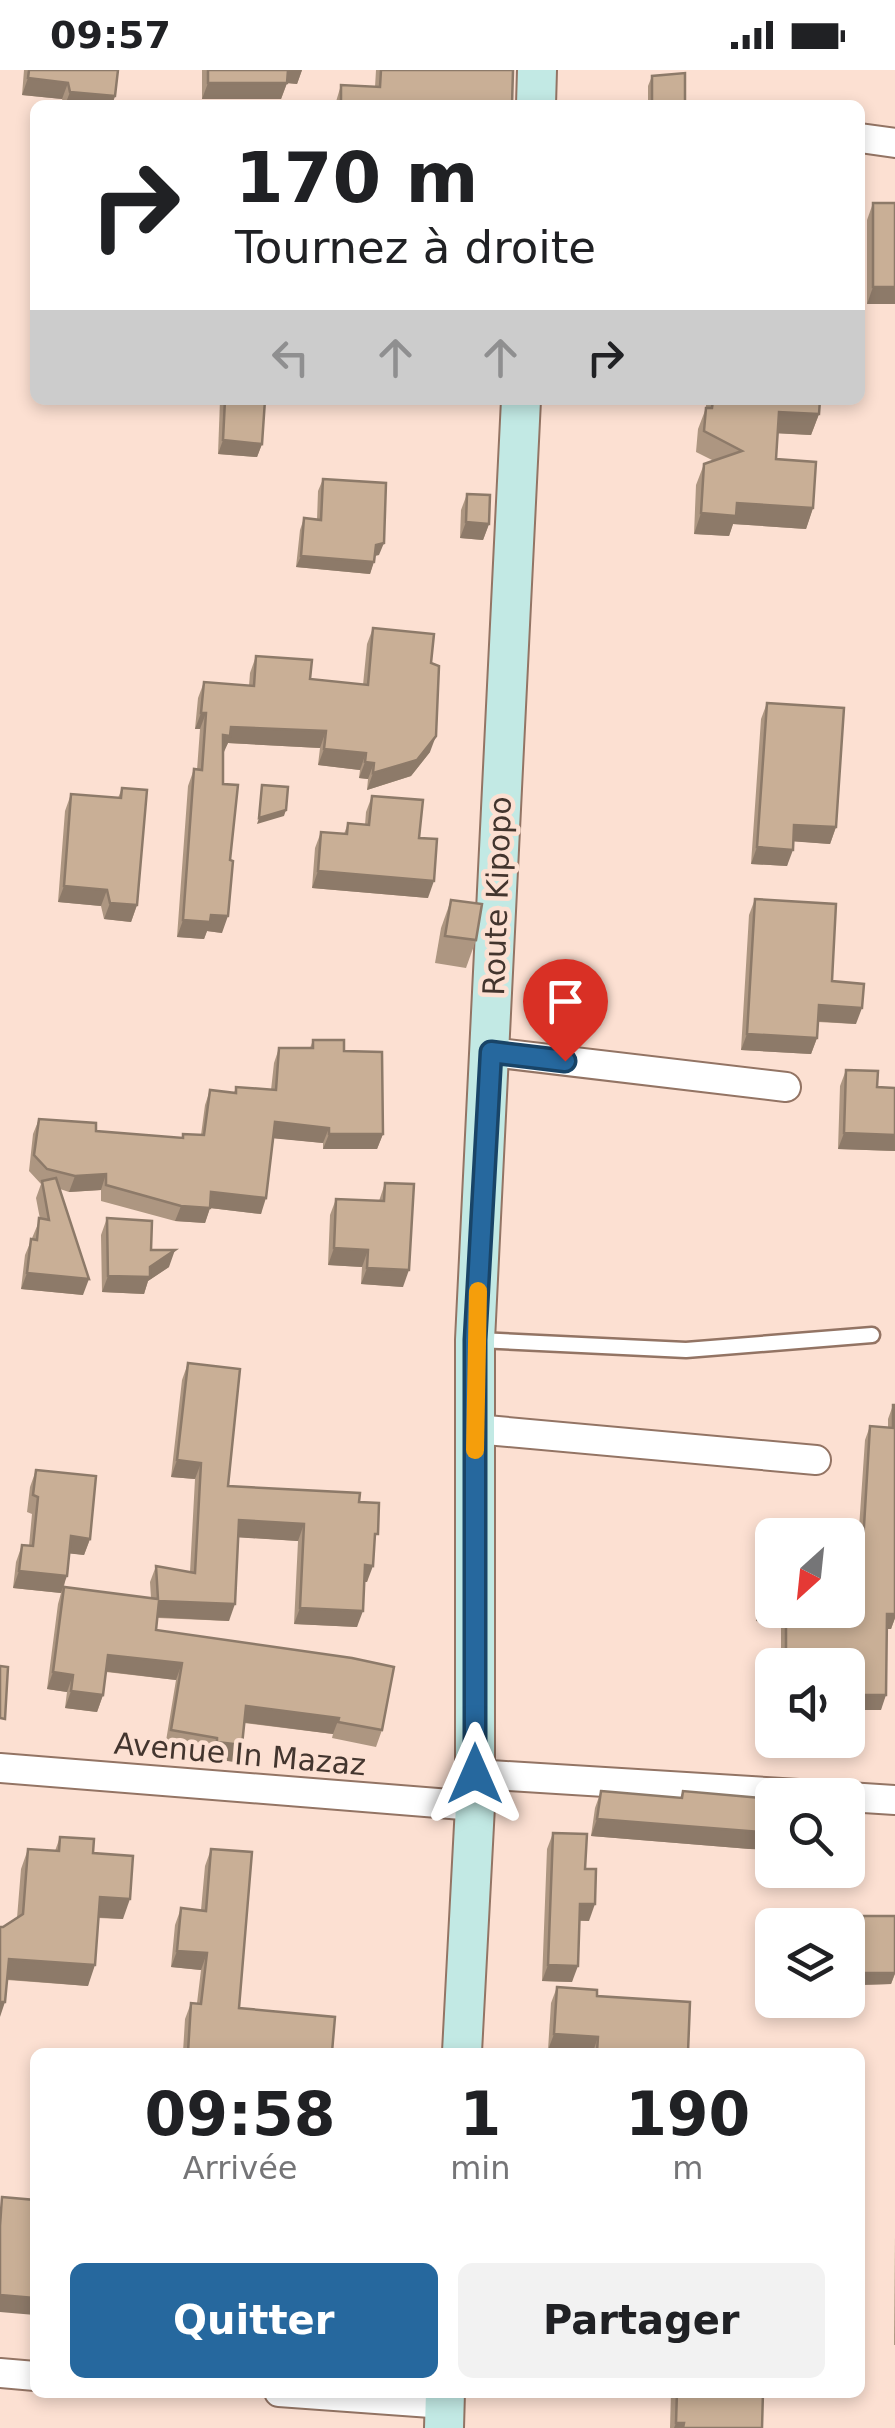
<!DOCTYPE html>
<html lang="fr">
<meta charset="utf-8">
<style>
:root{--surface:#fff;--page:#f2f2f2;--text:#202124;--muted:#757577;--accent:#26689e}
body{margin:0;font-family:"DejaVu Sans",sans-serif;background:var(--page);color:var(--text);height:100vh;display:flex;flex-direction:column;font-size:38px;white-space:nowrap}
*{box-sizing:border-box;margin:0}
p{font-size:32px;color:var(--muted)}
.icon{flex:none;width:55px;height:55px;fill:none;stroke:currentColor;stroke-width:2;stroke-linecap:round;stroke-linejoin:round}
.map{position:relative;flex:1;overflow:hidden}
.sheet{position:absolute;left:30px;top:1978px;width:835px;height:350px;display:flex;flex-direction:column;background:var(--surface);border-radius:15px;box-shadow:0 5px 15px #0003}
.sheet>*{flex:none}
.guide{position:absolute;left:30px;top:30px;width:835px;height:305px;border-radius:15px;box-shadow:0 5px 15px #0003;background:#fff;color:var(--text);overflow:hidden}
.needle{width:65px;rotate:207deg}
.fabs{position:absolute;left:755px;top:1448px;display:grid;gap:20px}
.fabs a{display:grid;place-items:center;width:110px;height:110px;border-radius:15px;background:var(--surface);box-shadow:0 5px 15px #0003;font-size:50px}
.pin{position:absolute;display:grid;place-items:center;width:85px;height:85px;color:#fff;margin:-102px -42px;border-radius:50% 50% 50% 0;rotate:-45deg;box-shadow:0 0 10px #0007}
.pin .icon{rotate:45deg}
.me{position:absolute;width:110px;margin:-55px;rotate:0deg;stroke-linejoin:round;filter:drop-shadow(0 0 8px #0008)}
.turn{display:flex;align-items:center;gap:35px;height:210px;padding:0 40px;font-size:45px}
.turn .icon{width:130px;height:130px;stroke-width:2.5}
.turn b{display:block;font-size:70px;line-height:85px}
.lanes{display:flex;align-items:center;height:95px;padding:0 40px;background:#0003;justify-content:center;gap:50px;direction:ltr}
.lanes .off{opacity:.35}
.eta{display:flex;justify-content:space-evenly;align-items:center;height:170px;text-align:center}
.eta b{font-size:60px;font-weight:600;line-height:70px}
.button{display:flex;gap:20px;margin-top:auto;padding:20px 40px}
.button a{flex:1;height:115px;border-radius:15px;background:var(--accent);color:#fff;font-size:40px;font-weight:600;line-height:115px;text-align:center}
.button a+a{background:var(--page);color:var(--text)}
.status{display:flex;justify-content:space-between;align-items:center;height:70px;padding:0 50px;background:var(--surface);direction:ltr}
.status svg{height:28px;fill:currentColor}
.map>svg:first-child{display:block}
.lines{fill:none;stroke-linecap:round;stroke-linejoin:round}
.lane-casing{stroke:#937464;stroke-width:19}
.street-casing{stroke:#937464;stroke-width:32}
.secondary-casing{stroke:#937464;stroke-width:42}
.lane{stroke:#fff;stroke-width:14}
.street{stroke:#fff;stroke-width:28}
.secondary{stroke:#c2e9e4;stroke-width:38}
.wall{fill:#ad9681}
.shaded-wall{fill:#8d7a69}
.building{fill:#c9af96;stroke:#8d7a69;stroke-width:2.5}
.route-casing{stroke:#194467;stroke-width:25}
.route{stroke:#26689e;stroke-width:18}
.slow{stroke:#f59e0b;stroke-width:18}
.labels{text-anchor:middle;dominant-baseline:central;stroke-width:9;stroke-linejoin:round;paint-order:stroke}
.street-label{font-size:30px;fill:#43352e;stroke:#fce0d2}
</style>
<div class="status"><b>09:57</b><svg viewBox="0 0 49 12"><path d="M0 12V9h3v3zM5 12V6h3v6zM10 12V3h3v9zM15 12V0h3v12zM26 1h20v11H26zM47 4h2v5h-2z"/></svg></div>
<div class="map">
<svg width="895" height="2358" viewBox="0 0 895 2358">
<rect width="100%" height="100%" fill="#fce0d2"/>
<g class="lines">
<defs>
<polyline id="lane" points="479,1270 686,1280 872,1265"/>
<g id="street">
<polyline points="860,68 895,73"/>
<polyline points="491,982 786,1017"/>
<polyline points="475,1359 816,1390"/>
<polyline points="0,1698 475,1736"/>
<polyline points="475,1704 815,1725"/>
<polyline points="848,1727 895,1730"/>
<polyline points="0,2303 35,2306"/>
<polyline points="279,2322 445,2334"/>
</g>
<g id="secondary">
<polyline points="536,35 537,0"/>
<polyline points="462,1982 475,1736 475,1270 521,330"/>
<polyline points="444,2358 445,2322"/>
</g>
</defs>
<use href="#lane" class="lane-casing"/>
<use href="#street" class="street-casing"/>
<use href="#secondary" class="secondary-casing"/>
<use href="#lane" class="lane"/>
<use href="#street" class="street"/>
<use href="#secondary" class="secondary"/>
</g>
<g class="wall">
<polygon points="24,0 118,0 115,26 112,35 64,35 62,29 22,25"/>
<polygon points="202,0 302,0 297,14 287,13 281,29 202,29"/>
<polygon points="376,0 513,0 512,35 335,35 341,15 375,17"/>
<polygon points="652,6 685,35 648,35 648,16"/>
<polygon points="873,133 895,234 867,234 867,150"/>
<polygon points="220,330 265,330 262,374 257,387 218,384"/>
<polygon points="706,330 820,330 819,344 811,365 777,363 776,389 813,438 806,459 733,454 729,466 694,464 696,415 704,394 714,391 696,382 698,359 706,338"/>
<polygon points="323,409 379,485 375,486 370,504 296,497 300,460 304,448 317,450 318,421"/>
<polygon points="467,424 489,454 483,470 460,468 461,440"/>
<polygon points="373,558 431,593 430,682 411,706 367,720 368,709 359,708 360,700 318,695 320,678 228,673 223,682 222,863 207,861 204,869 177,867 188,716 194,699 197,700 200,659 195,659 198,628 204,612 249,616 250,603 256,586 310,609 363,615 367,574"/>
<polygon points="767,633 836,757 830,774 793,771 787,796 751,794 761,649"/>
<polygon points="122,718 137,835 131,852 104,849 101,836 58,832 65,741 71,724 118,728"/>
<polygon points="372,726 419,768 428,828 312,818 315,778 321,762 344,764 348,753 365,755 366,742"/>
<polygon points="755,829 832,911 856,954 818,952 817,968 811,984 741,980 749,845"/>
<polygon points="451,830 476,870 466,898 435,893 441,858"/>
<polygon points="313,970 344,981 383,1064 377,1079 323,1079 323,1073 274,1068 261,1144 210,1138 205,1153 175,1151 101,1131 101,1120 69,1122 60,1119 83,1225 21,1219 25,1185 40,1149 36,1128 41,1114 29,1101 33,1064 39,1049 96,1061 182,1068 183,1064 201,1065 205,1035 210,1020 234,1023 236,1017 271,1020 274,993 279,978 310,978"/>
<polygon points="846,1000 877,1017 895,1018 895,1081 838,1079 840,1016"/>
<polygon points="385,1113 403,1217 361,1214 362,1197 328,1195 330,1145 336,1129 379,1131"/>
<polygon points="107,1148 151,1180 169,1197 148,1211 144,1224 102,1222 101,1165"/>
<polygon points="188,1293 228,1416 359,1432 374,1476 367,1512 364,1512 357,1557 294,1554 298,1471 238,1467 229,1551 158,1548 156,1560 382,1660 376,1677 332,1668 333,1664 244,1653 242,1675 236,1692 211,1689 211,1684 165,1677 176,1610 106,1602 103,1625 97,1642 65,1638 67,1622 47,1619 58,1534 61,1523 13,1518 16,1492 22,1475 29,1476 32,1444 27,1442 30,1417 36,1400 90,1469 84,1485 69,1483 64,1517 151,1528 150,1512 156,1496 190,1502 195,1409 171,1407 182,1310"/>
<polygon points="893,1335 895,1335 895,1548 891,1559 886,1559 881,1640 860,1640 857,1650 848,1595 781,1595 781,1553 756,1551 758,1514 763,1499 772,1540 858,1473 865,1370 870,1356 888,1357 888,1349"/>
<polygon points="601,1721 680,1728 683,1721 750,1779 591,1766 595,1738"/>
<polygon points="553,1763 585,1799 589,1851 579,1851 572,1912 542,1911 547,1779"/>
<polygon points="60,1767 93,1783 123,1849 98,1848 88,1916 7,1910 3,1857 17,1848 21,1799 28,1779 55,1781"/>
<polygon points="211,1779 239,1938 332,1982 183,1982 185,1949 191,1933 197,1933 201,1900 171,1897 175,1855 181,1838 201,1840 205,1796"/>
<polygon points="863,1846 895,1846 895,1904 891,1914 859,1915 859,1858"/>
<polygon points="557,1917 597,1926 688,1982 593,1982 548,1980 551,1933"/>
<polygon points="895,2165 895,2275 894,2275"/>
<polygon points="671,2322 763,2322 762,2358 670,2358"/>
</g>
<g class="shaded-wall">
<polygon points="287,0 302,0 297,14 287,13 281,29 202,29 208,13"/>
<polygon points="28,8 68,13 62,29 22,25"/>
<polygon points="70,22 115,26 112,35 65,35"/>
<polygon points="873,217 895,217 895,234 867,234"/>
<polygon points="779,342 819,344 811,365 771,363"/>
<polygon points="223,370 262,374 257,387 218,384"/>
<polygon points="737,433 813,438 806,459 733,454 729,466 694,464 701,443"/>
<polygon points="466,452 489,454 483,470 460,468"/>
<polygon points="384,473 379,485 371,486 376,475"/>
<polygon points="301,486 374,492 370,504 296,497"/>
<polygon points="201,643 206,643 200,659 195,659"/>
<polygon points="231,657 326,661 320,678 228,673 224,682 217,682 223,665"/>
<polygon points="436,666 430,682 411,706 367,720 373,703"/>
<polygon points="324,679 366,683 360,700 318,695"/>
<polygon points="365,692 374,693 368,709 359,708"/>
<polygon points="286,740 284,746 257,754 259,748"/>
<polygon points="794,755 836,757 830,774 788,771"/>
<polygon points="757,777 793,780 787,796 751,794"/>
<polygon points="318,801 434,811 428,828 312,818"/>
<polygon points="64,816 107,820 101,836 58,832"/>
<polygon points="110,833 137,835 131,852 104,849"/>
<polygon points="211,845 228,846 222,863 207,861 204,869 177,867 183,850"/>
<polygon points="819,935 862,938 856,954 813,951"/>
<polygon points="747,964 817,968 811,984 741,980"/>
<polygon points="275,1052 329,1058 323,1073 270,1068"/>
<polygon points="844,1063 895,1065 895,1081 838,1079"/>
<polygon points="329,1064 383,1064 377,1079 323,1079"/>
<polygon points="106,1104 101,1120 69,1122 75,1106"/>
<polygon points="211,1122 266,1128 261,1144 210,1138 205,1153 175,1151 181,1136"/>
<polygon points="334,1178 368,1180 362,1197 328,1195"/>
<polygon points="175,1180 169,1197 148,1211 144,1224 102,1222 108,1206 150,1197"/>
<polygon points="367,1198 409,1200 403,1217 361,1214"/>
<polygon points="27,1203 89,1209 83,1225 21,1219"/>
<polygon points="177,1390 201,1393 195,1409 171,1407"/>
<polygon points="239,1450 304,1454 298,1471 233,1467"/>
<polygon points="71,1466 90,1469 84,1485 65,1483"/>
<polygon points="365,1495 373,1496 367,1512 359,1512"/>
<polygon points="19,1501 67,1506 61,1523 13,1518"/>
<polygon points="159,1531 235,1534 229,1551 153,1547"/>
<polygon points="761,1536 772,1537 772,1540 786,1540 781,1553 756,1551"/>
<polygon points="300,1538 363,1541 357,1557 294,1554"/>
<polygon points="887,1544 895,1544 895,1548 891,1559 881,1559"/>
<polygon points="108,1585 182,1593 176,1610 102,1601"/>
<polygon points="53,1602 73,1605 67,1622 47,1619"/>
<polygon points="71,1621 103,1625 97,1642 65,1638"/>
<polygon points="862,1625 886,1625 881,1640 860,1640 857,1650 848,1649 848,1635"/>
<polygon points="246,1636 339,1648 333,1664 240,1652"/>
<polygon points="217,1672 242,1675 236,1692 211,1689"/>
<polygon points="597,1749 772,1763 772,1780 750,1779 591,1766"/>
<polygon points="100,1827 130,1829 123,1849 92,1847"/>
<polygon points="580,1834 595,1834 589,1851 574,1850"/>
<polygon points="177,1881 207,1883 201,1900 171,1897"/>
<polygon points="9,1889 95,1895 88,1916 2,1909"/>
<polygon points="548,1895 578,1896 572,1912 542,1911"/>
<polygon points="863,1903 895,1903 891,1914 859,1915"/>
<polygon points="0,1932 5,1932 0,1947"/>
<polygon points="554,1964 598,1967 593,1982 548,1980"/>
<polygon points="0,2225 35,2228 35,2245 0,2242"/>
<polygon points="676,2353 684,2353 682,2358 674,2358"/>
</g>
<g class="building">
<polygon points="29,0 118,0 115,26 70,22 68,13 28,8"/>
<polygon points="208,0 288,0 287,13 208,13"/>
<polygon points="381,0 513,0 512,35 341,35 341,15 380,17"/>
<polygon points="685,3 685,35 652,35 652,6"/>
<rect x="873" y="133" width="22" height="84"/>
<polygon points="225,330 265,330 262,374 223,370"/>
<polygon points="713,330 820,330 819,344 779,342 776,389 816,392 813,438 737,433 736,446 701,443 704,394 742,381 704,361 706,338 712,338"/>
<polygon points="323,409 386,413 384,473 376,475 374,492 301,486 304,448 321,450"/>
<polygon points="467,424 490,425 489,454 466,452"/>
<polygon points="373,558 434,564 431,593 439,596 436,666 417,690 373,703 374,693 365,692 366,683 324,679 326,661 231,657 230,666 223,665 223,714 238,715 230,790 233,791 228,846 211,845 210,852 183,850 194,699 202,700 206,643 201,643 204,612 254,616 256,586 312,590 310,609 368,615"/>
<polygon points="767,633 844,638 836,757 794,755 793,780 757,777"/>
<polygon points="262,715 288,717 286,740 259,748"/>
<polygon points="122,718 147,720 137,835 110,833 107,820 64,816 71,724 121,728"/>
<polygon points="372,726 423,730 419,768 437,769 434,811 318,801 321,762 347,764 348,753 369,755"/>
<polygon points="755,829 836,834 832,911 864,914 862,938 819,935 817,968 747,964"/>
<polygon points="451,830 482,834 476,870 445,866"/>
<polygon points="313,970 344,970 344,981 382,982 383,1064 329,1064 329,1058 275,1052 266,1128 211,1122 210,1138 181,1136 106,1115 106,1104 75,1106 47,1099 34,1085 39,1049 96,1053 96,1061 183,1068 183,1064 204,1065 210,1020 236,1023 236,1017 276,1020 279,978 313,978"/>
<polygon points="846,1000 878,1001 877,1017 895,1018 895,1065 844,1063"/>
<polygon points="56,1108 89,1209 27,1203 31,1169 37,1170 39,1148 49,1150 42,1111"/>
<polygon points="385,1113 414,1114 409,1200 367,1198 368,1180 334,1178 336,1129 384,1131"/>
<polygon points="107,1148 152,1151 151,1180 175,1180 150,1197 150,1207 108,1206"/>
<polygon points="188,1293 240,1299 228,1416 360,1423 359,1432 379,1433 378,1464 375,1464 373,1496 365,1495 363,1541 300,1538 304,1454 239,1450 235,1534 159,1531 156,1560 352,1588 394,1597 382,1660 338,1652 339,1648 246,1636 242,1675 217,1672 217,1668 171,1660 182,1593 108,1585 103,1625 71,1621 73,1605 53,1602 64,1517 158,1529 156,1496 195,1503 201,1393 177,1390"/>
<polygon points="893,1335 895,1335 895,1544 887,1544 886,1625 862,1625 862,1635 848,1635 848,1595 786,1595 786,1540 848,1540 848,1472 863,1473 870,1356 893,1358"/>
<polygon points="36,1400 96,1406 90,1469 71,1466 67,1506 19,1501 22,1475 33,1476 38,1427 33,1425"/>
<polygon points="763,1499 772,1500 772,1537 761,1536"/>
<polygon points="0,1596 8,1597 5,1649 0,1648"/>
<polygon points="601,1721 682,1728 683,1721 772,1729 772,1763 597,1749"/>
<polygon points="553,1763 587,1764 585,1799 596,1799 595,1834 580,1834 578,1896 548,1895"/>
<polygon points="60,1767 94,1769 93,1783 133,1786 130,1829 100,1827 95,1895 9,1889 5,1932 0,1932 0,1857 3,1857 23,1844 28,1779 59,1781"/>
<polygon points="211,1779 252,1782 239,1938 335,1947 332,1982 188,1982 191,1933 201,1934 207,1883 177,1881 181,1838 206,1841"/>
<rect x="863" y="1846" width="32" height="57"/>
<polygon points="557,1917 597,1920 597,1926 690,1932 688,1982 597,1982 598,1967 554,1964"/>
<polygon points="2,2127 35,2130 35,2228 0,2225 0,2156"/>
<polygon points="677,2322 763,2322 762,2358 683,2358 684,2353 676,2353"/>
</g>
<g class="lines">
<defs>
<polyline id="route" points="475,1704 475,1270 491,982 565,991"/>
</defs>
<use href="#route" class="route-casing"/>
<use href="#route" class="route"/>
<polyline class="slow" points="475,1380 478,1221"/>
</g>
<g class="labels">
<g class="street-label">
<text transform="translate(497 826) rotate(-88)">Route Kipopo</text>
<text transform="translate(240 1684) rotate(5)">Avenue In Mazaz</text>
</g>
</g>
</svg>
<div class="fabs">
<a><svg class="needle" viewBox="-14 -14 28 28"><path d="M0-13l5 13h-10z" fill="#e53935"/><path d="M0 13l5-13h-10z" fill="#757577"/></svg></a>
<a><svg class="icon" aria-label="sound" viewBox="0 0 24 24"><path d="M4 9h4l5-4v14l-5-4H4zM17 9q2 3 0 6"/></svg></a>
<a><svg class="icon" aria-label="search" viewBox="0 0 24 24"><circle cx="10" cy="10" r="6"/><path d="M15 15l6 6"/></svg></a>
<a><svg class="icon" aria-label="layers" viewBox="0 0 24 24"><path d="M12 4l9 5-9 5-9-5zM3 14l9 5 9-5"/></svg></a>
</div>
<div class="pin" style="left:565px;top:991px;background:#d93025"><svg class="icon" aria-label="arrive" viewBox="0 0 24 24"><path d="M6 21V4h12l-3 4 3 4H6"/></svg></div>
<svg class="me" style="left:475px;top:1704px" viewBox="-20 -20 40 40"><path d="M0-17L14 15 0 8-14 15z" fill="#26689e" stroke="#fff" stroke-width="4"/></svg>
<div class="guide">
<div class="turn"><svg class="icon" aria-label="right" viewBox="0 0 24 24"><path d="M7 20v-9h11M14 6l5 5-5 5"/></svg><div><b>170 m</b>Tournez à droite</div></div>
<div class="lanes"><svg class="icon off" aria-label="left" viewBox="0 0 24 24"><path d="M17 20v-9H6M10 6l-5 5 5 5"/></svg><svg class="icon off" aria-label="ahead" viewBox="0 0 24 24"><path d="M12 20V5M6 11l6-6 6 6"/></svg><svg class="icon off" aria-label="ahead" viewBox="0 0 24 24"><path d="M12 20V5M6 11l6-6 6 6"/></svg><svg class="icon" aria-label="right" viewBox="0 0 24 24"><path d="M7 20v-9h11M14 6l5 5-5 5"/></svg></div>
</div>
<section class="sheet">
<div class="eta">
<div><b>09:58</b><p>Arrivée</p></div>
<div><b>1</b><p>min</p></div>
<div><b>190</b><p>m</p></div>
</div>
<div class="button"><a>Quitter</a><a>Partager</a></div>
</section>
</div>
